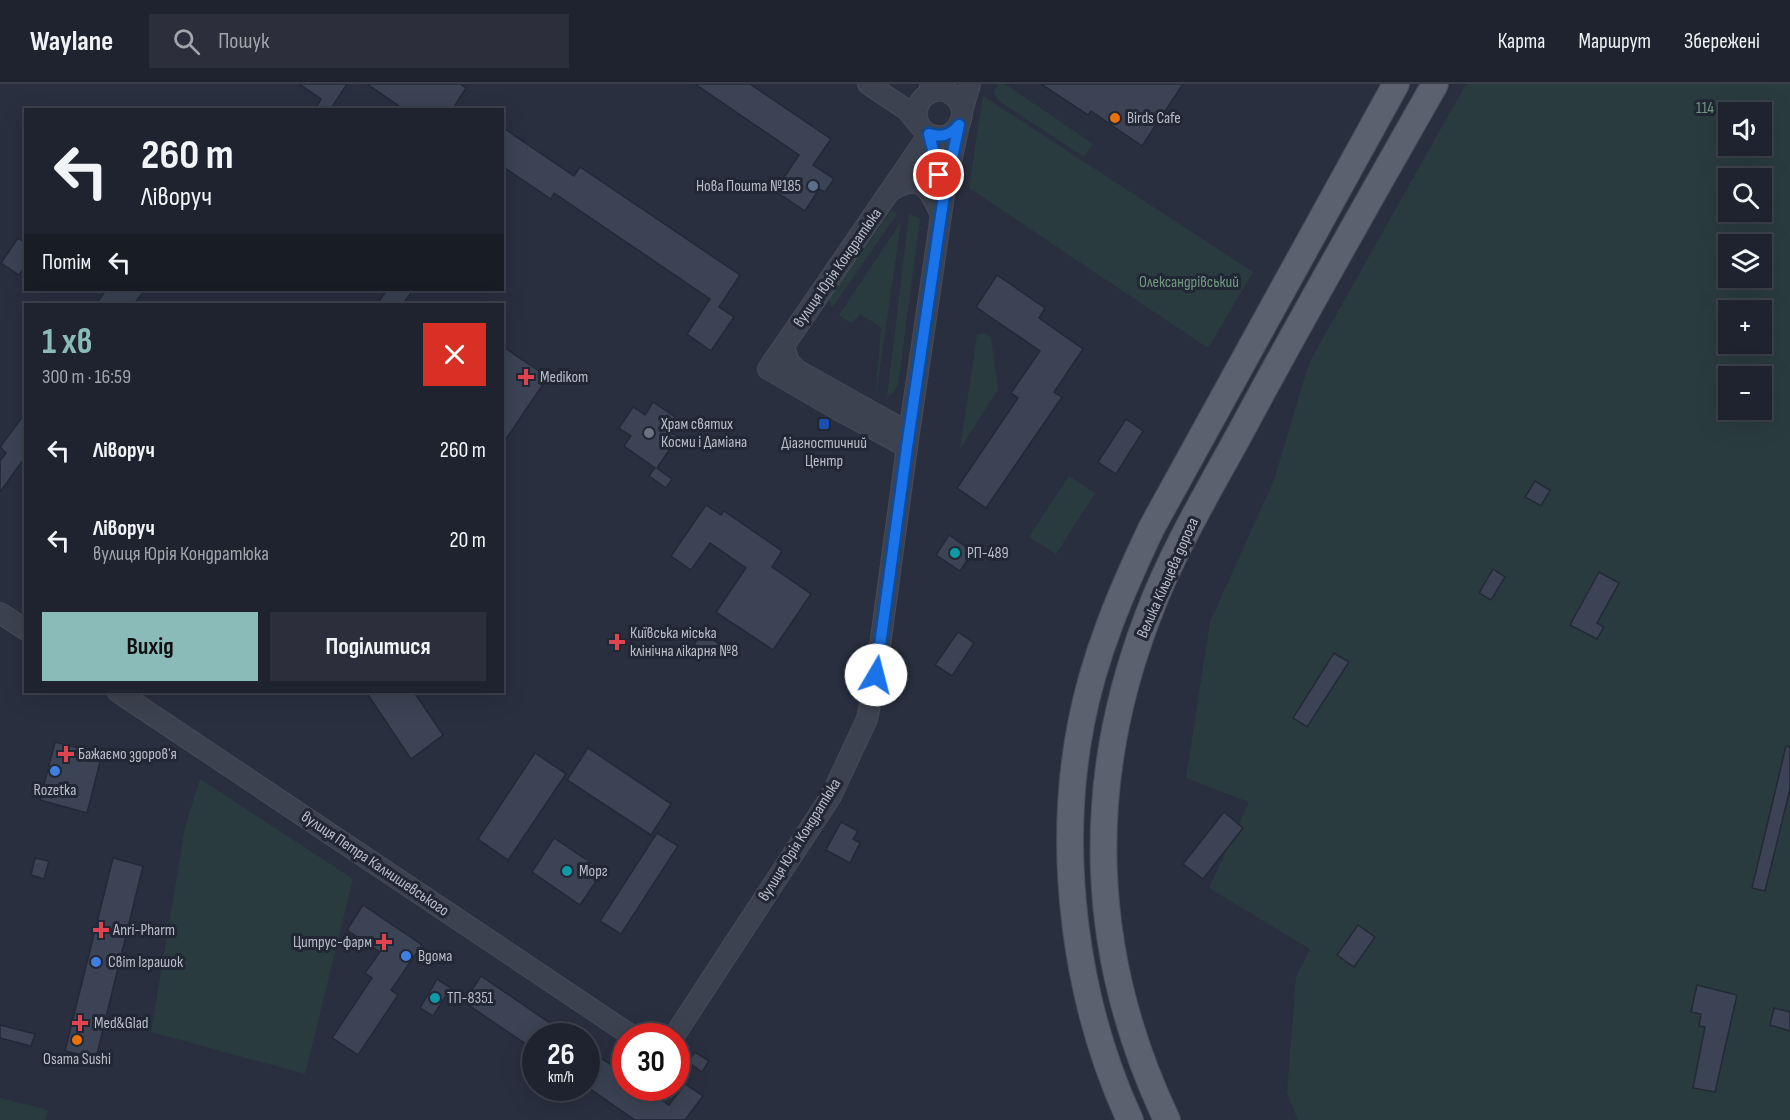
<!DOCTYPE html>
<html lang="uk">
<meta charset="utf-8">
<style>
:root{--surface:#1f232f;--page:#2c2f3b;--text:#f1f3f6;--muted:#a1a4aa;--line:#3c404b;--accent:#8bbbb9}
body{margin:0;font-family:"Sofia Sans Condensed",sans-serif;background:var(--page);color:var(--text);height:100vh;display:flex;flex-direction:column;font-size:22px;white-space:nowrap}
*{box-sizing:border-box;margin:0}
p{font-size:20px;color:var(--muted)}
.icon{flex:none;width:33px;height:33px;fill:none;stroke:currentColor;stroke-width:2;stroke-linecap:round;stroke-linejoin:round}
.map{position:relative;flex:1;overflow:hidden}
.drawer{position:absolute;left:24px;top:219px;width:480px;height:390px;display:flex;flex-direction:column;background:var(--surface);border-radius:0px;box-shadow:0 6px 24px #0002,0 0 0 2px var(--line)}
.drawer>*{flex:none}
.top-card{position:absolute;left:24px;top:24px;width:480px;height:183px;border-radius:0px;box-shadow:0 6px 24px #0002,0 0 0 2px var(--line);background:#1f232f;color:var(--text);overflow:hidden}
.fabs{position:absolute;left:1718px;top:18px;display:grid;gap:12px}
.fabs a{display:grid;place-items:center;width:54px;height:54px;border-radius:0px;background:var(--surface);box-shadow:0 6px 24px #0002,0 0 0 2px var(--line);font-size:30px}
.speed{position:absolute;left:522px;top:939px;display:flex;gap:12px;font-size:30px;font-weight:700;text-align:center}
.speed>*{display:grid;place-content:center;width:78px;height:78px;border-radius:50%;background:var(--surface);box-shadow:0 6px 24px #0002,0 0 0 2px var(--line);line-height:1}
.speed small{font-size:15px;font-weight:400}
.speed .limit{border:9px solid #d22;background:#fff;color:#111}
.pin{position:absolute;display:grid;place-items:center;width:51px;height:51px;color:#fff;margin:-26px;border:3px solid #fff;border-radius:50%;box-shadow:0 2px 6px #0007}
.me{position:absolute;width:66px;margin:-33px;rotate:8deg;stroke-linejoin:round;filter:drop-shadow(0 0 4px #0008)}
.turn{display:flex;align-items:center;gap:21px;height:126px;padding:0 18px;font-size:27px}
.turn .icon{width:78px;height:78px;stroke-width:2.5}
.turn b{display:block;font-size:42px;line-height:51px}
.then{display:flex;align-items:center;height:57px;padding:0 18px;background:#0003;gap:12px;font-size:22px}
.round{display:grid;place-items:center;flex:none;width:63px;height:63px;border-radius:0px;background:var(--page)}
.summary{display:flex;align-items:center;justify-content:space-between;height:102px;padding:0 18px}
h1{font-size:36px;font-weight:700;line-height:45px;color:var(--accent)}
.action{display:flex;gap:12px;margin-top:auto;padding:12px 18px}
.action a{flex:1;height:69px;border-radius:0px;background:var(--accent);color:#111;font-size:24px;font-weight:700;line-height:69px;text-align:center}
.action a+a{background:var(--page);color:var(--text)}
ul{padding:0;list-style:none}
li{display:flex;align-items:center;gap:18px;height:90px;padding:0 18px}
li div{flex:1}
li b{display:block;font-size:22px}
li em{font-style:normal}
header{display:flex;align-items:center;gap:36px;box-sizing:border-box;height:84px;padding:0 30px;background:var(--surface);border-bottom:2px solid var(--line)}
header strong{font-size:28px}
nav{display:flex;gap:33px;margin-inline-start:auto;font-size:21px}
.search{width:420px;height:54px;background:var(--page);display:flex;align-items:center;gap:15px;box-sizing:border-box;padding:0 21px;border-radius:0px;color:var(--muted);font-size:22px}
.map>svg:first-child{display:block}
.green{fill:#2a3b40;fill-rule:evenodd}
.building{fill:#3b4354;stroke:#232936;stroke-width:1.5}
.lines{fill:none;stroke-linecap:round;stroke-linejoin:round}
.minor-casing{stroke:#464b58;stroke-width:22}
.major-casing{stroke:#464b58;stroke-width:28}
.minor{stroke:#3c424f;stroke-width:20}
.major{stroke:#5b616e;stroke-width:26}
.route-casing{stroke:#114b97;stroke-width:15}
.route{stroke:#1a73e8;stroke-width:10}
.food-dot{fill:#e8710a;stroke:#212734;stroke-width:2}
.service-dot{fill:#5c6f8a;stroke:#212734;stroke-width:2}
.health-dot{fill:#e0444e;stroke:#212734;stroke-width:2}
.transit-dot{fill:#1a4fb4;stroke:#212734;stroke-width:2}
.worship-dot{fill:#6b7280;stroke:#212734;stroke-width:2}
.culture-dot{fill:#0f9aa8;stroke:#212734;stroke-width:2}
.shop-dot{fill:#3f7fe0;stroke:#212734;stroke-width:2}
.labels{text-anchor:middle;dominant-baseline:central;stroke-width:6;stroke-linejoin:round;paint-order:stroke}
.park-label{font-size:16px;fill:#729880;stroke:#212734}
.poi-label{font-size:16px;fill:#b9bdc9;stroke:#212734;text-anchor:start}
.street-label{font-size:16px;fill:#b9bdc9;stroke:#212734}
</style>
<header>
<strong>Waylane</strong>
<div class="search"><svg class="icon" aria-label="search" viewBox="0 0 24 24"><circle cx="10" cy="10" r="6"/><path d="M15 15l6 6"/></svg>Пошук</div>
<nav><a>Карта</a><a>Маршрут</a><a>Збережені</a></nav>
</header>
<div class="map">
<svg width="1790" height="1036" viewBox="0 0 1790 1036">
<rect width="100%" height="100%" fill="#292f3f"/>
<g class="green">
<polygon points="998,0 1005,0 1093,60 1084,73 998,16 994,9"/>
<path d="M1466,0H1790V1036H1298L1287,1009L1296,893L1310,865L1209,804L1249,718L1186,694L1210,538L1274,396L1309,279ZM1728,28H1761V62H1728ZM1728,94H1761V128H1728ZM1728,160H1761V194H1728ZM1728,226H1761V260H1728ZM1728,292H1761V326H1728Z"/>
<polygon points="983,12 1253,188 1208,264 969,104"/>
<polygon points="892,126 897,130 832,224 828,214"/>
<polygon points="909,130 920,135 898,301 893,309 887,314"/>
<polygon points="901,138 875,318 881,243 860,230 851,239 839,231"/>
<polygon points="984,249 991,253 998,305 960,365 977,251"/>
<polygon points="1069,392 1095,409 1056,470 1029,453"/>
<polygon points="200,695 353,795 305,990 151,948 185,743"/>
<polygon points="0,1014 48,1026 45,1036 0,1036"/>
</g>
<g class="building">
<polygon points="299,0 347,0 330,26 315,26 321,15"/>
<polygon points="367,0 460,0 466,4 452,26 405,26"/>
<polygon points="695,0 750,0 831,55 813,81 834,95 825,108 819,105 805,127 775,107 799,71"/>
<polygon points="1041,0 1183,0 1142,62 1091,27 1088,31"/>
<polygon points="502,43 574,92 580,83 740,191 719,223 734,233 711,267 687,250 710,215 554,109 551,115 502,82"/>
<polygon points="18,154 26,159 26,181 19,191 1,179"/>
<polygon points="997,191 1045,224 1039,234 1083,265 1054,308 1062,313 986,424 957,404 1018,314 1011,309 1040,267 976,223"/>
<polygon points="106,206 145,206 134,220 96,220"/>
<polygon points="387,206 413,206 403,220 377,220"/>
<polygon points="502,262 548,293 502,361"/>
<polygon points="653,318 675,333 667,346 678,353 657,384 672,395 666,404 649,392 655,384 624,362 631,352 619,344 633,323 645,331"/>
<polygon points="26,328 26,372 0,408 0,377 6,369 0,363"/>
<polygon points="1126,335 1143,347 1116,390 1098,378"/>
<polygon points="1535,397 1550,406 1541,422 1525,413"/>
<polygon points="706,421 721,431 724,427 782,467 772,483 811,510 773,566 716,528 746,484 710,459 691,486 671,472"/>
<polygon points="949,451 973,468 960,487 936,471"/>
<polygon points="1493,485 1505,493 1491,516 1479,509"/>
<polygon points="1599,488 1619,499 1597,539 1604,543 1597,555 1570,541"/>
<polygon points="958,548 974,559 952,592 935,581"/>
<polygon points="703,549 719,560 711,572 694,560"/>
<polygon points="1334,569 1349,578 1307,643 1293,634"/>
<polygon points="366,608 414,608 443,651 411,675"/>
<polygon points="55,658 102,670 87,729 40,716"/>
<polygon points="1786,662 1790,663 1790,705 1765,807 1752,804"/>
<polygon points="588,664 671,720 651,751 567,696"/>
<polygon points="535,669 566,690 508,776 478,755"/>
<polygon points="1224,728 1243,744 1203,795 1183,780"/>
<polygon points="841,738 858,747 853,755 860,759 850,779 826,766"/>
<polygon points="657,749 678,762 621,850 600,837"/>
<polygon points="554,754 603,787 580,821 532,788"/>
<polygon points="35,774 49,777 44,795 31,791"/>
<polygon points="113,774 143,782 96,974 65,967"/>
<polygon points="363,821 422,861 391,906 398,911 358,971 332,954 372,894 365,889 380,868 347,846"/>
<polygon points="1358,841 1375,853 1354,883 1337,871"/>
<polygon points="481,892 569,952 536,952 536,967 464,918"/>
<polygon points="437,895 451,904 433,932 420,924"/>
<polygon points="1697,901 1737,911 1715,1008 1693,1004 1705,943 1699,942 1701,930 1691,928"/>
<polygon points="1774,924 1790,928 1790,947 1770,941"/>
<polygon points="0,941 35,950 31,962 0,954"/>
<polygon points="586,964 626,991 626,1004 644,1004 669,1021 685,1000 703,1012 685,1036 635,1036 586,1002"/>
<polygon points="695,968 709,977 702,988 688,978"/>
</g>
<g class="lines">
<defs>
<g id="minor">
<polyline points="868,0 907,26 920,42"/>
<path d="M930,0C939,4 952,8 958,17C969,32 955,55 937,52C906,48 912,2 946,7"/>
<polyline points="962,28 970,0"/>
<polyline points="929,50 943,105"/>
<path d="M892,106C922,88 930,106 941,131"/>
<polyline points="784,263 789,278 797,286 904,346"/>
<polyline points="907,363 835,324 768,285 929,50"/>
<polyline points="0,529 26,546"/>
<polyline points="118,608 632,952"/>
<polyline points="674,952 831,712 867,635 876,591 907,363 944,111 959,41"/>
</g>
<g id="major">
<path d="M1130,1036C1075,917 1056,769 1081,640C1094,571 1122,506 1152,443L1396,0"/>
<path d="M1167,1036C1089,872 1083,702 1148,532C1173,465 1211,403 1245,340C1306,226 1371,113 1435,0"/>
</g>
</defs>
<use href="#minor" class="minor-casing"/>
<use href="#major" class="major-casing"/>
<use href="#minor" class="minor"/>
<use href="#major" class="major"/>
</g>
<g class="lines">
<defs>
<path id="route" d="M876,591L907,363L944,111L959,41C951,51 942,54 929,50L939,91"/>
</defs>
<use href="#route" class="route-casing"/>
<use href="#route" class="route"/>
</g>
<g class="food-dot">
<circle cx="1115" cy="34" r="6"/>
<circle cx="77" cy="956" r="6"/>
</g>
<circle class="service-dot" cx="813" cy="102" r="6"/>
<g class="health-dot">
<path d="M523 284h6v6h6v6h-6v6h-6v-6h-6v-6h6z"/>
<path d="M614 549h6v6h6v6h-6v6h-6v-6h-6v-6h6z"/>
<path d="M63 661h6v6h6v6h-6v6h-6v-6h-6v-6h6z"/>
<path d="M98 837h6v6h6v6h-6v6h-6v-6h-6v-6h6z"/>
<path d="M381 849h6v6h6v6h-6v6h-6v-6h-6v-6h6z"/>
<path d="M77 930h6v6h6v6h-6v6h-6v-6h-6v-6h6z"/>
</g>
<rect class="transit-dot" x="818" y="334" width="12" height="12" rx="3"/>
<circle class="worship-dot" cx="649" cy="349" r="6"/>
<g class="culture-dot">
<circle cx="955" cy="469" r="6"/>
<circle cx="567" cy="787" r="6"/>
<circle cx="435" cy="914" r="6"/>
</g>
<g class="shop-dot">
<circle cx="55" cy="687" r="6"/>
<circle cx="406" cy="872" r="6"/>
<circle cx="96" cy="878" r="6"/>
</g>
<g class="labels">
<g class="park-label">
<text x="1705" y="24">114</text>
<text x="1189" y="198">Олександрівський</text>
</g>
<g class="poi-label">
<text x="1127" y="34">Birds Cafe</text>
<text x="801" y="102" text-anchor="end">Нова Пошта №185</text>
<text x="540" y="293">Medikom</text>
<text x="661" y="340">Храм святих<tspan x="661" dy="18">Косми і Даміана</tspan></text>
<text x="824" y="359" text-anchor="middle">Діагностичний<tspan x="824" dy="18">Центр</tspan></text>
<text x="967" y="469">РП-489</text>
<text x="630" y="549">Київська міська<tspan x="630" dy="18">клінічна лікарня №8</tspan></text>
<text x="78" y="670">Бажаємо здоровʼя</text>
<text x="55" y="706" text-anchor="middle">Rozetka</text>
<text x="579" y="787">Морг</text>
<text x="113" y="846">Anri-Pharm</text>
<text x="372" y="858" text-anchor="end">Цитрус-фарм</text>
<text x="418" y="872">Вдома</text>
<text x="108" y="878">Світ Іграшок</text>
<text x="447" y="914">ТП-8351</text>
<text x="94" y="939">Med&amp;Glad</text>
<text x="77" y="975" text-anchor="middle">Osama Sushi</text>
</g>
<g class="street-label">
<text transform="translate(838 184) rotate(-55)">вулиця Юрія Кондратюка</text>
<text transform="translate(1168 494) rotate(-66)">Велика Кільцева дорога</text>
<text transform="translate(800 756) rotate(-58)">вулиця Юрія Кондратюка</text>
<text transform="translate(375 780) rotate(34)">вулиця Петра Калнишевського</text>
</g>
</g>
</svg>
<div class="fabs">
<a><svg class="icon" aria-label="sound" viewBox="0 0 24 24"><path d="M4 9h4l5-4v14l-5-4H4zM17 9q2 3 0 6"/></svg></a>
<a><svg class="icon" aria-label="search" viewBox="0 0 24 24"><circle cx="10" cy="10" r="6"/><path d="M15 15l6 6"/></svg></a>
<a><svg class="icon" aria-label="layers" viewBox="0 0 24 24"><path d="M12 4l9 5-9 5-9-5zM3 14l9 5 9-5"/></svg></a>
<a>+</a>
<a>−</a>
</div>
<div class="speed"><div>26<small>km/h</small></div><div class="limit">30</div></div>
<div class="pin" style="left:939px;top:91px;background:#d93025"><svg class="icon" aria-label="arrive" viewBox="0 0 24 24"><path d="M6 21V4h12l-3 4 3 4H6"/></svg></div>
<svg class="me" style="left:876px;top:591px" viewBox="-20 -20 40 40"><circle r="19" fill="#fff"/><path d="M0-13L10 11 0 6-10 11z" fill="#1a73e8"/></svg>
<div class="top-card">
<div class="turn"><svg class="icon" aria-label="left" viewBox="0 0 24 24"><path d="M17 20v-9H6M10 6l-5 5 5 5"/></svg><div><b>260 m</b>Ліворуч</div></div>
<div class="then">Потім<svg class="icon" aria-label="left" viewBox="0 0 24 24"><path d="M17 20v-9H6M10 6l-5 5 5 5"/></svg></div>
</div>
<section class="drawer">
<div class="summary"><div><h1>1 хв</h1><p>300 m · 16:59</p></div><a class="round" style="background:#d93025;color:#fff"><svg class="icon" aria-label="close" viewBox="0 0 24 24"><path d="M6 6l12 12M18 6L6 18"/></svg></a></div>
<ul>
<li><svg class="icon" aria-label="left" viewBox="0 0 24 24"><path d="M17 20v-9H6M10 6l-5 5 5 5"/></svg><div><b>Ліворуч</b></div><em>260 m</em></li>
<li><svg class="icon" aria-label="left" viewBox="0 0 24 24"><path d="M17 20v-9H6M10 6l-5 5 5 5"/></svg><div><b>Ліворуч</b><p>вулиця Юрія Кондратюка</p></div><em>20 m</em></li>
</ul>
<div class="action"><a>Вихід</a><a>Поділитися</a></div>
</section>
</div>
